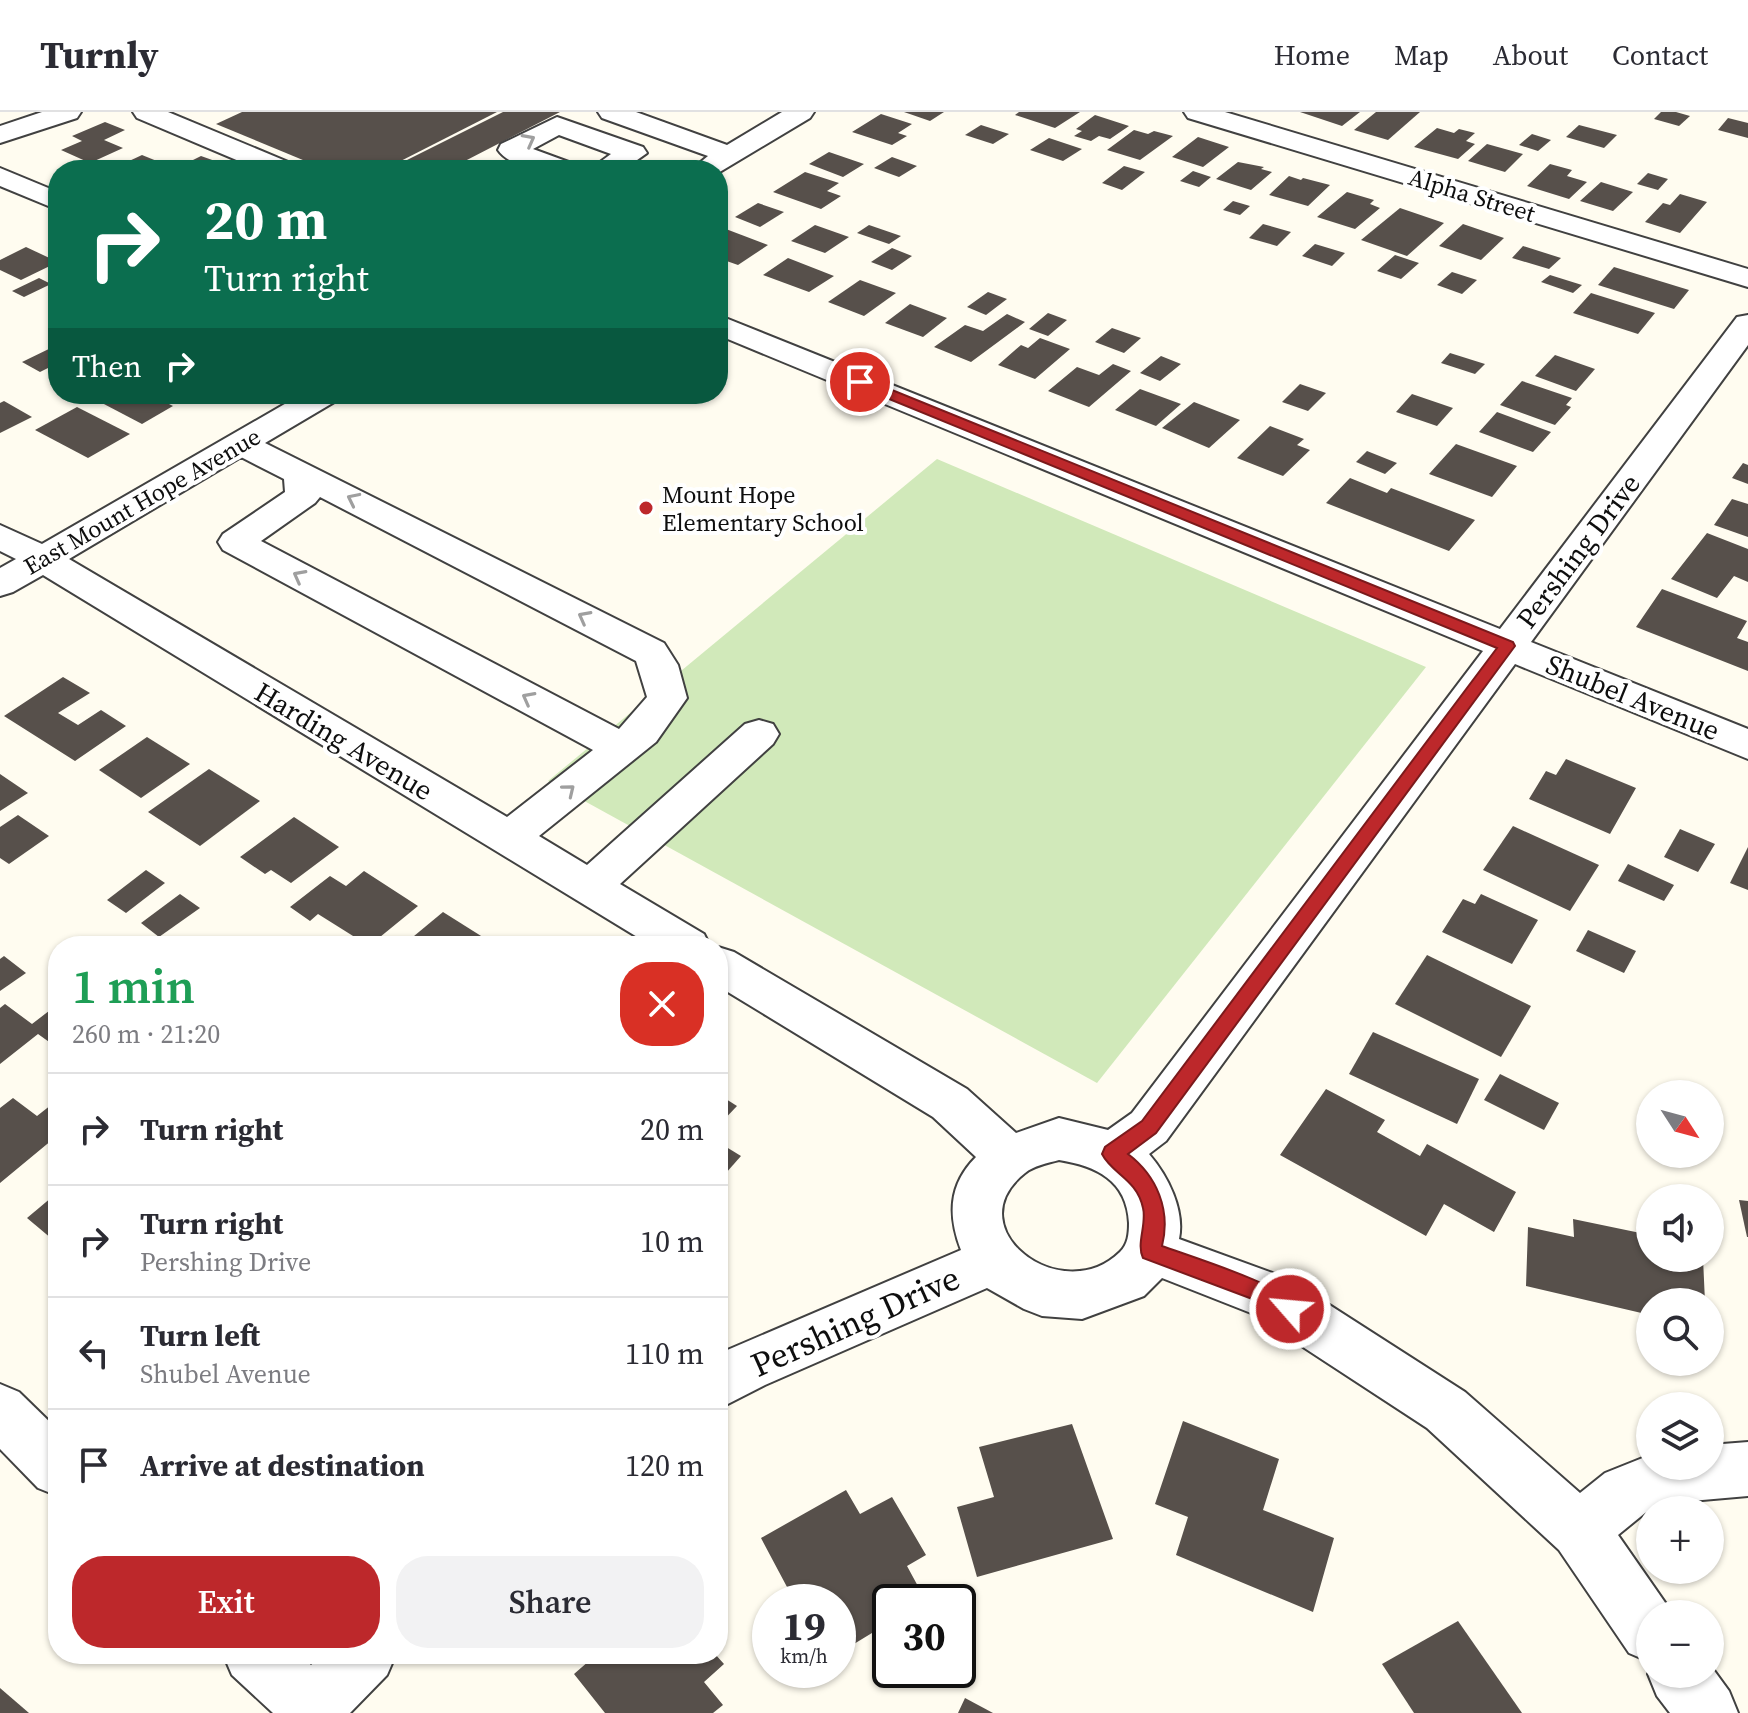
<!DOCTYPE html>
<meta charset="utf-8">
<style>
:root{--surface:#fff;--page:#f2f2f3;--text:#2b2b33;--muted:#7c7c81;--line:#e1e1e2;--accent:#bd282b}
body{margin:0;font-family:"Source Serif 4",serif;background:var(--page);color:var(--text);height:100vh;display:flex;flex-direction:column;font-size:30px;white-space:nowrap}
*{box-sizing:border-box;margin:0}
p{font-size:26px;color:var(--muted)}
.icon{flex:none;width:44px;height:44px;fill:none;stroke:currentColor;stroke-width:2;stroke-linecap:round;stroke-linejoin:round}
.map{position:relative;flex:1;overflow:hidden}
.panel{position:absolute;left:48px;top:824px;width:680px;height:728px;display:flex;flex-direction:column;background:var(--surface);border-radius:32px;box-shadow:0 2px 6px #0004}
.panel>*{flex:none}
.guide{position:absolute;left:48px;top:48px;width:680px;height:244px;border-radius:32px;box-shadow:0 2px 6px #0004;background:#0b6e4f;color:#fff;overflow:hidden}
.needle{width:52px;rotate:126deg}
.buttons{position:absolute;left:1636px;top:968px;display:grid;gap:16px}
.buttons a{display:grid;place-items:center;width:88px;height:88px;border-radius:50%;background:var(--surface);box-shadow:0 2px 6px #0004;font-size:40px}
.speed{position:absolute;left:752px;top:1472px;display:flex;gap:16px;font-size:40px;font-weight:700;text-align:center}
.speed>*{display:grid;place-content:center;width:104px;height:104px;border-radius:50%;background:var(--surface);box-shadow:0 2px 6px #0004;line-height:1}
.speed small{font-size:20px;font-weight:400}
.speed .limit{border:4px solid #111;border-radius:12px;background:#fff;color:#111}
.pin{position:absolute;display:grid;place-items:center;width:68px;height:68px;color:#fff;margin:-34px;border:4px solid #fff;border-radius:50%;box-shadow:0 2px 8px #0007}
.me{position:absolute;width:88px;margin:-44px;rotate:297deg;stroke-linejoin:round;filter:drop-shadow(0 0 6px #0008)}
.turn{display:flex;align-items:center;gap:28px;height:168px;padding:0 24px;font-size:36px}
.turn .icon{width:104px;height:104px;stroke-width:2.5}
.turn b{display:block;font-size:56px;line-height:68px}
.then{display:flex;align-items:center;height:76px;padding:0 24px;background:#0003;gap:16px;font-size:30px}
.round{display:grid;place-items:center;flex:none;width:84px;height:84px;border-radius:32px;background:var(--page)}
.headline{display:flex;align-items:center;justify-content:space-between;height:136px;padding:0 24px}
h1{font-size:48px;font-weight:600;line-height:60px;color:#1e9e55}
.primary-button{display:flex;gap:16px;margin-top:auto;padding:16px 24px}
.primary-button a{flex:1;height:92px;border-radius:32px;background:var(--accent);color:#fff;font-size:32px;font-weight:600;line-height:92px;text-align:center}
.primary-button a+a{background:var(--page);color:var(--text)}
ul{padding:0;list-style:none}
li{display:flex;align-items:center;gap:24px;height:112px;padding:0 24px;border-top:2px solid var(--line)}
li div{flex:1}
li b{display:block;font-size:30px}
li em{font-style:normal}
header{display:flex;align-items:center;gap:48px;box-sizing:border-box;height:112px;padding:0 40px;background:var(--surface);border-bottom:2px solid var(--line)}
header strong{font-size:38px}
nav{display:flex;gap:44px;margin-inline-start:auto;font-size:28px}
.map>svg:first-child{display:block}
.green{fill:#d1e9ba}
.building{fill:#57504b}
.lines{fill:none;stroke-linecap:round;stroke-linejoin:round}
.minor-casing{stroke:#414141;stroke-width:4}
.minor{fill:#fff;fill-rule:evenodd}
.oneway{stroke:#9f9f9f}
.route{fill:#bd282b;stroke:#7b1a1c;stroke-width:2}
.poi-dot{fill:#bd282b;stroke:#fff;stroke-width:3}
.labels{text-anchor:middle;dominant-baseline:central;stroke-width:8;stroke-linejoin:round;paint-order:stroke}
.far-street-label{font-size:24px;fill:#0e0e0e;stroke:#fff}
.far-poi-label{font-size:24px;fill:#0e0e0e;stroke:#fff;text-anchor:start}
.street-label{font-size:28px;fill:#0e0e0e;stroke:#fff}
.near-street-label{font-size:34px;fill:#0e0e0e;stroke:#fff}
</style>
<header>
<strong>Turnly</strong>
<nav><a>Home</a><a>Map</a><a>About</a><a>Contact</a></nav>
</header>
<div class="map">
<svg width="1748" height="1601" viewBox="0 0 1748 1601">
<rect width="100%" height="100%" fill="#fffcf0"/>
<polygon class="green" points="937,347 1426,555 1097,971 548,669"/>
<g class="building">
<polygon points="242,0 497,0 383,58 327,58 216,12"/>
<polygon points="503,0 560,0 463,50 485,58 450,58 459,52 447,58 387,58"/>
<polygon points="904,0 944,0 930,9"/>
<polygon points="1019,0 1080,0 1055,16 1015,3"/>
<polygon points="1300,0 1360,0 1342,14"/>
<polygon points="1376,0 1420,0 1388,28 1354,18"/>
<polygon points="1661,0 1676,0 1690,4 1679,14 1654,7"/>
<polygon points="881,2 912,12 898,21 907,24 892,33 852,20"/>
<polygon points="1095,3 1129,14 1110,27 1099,24 1091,29 1074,24 1082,19 1076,17"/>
<polygon points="1728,6 1748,11 1748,26 1718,18"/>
<polygon points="105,10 125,18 104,28 123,36 90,51 61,38 82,29 72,24"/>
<polygon points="981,13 1009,22 993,32 965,23"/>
<polygon points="1579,13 1617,23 1604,36 1566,25"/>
<polygon points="1437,16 1454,21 1459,17 1475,21 1466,29 1475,32 1458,47 1414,35"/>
<polygon points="1134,18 1148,22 1154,19 1173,24 1140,48 1107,38"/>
<polygon points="1532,22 1551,28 1538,39 1519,33"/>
<polygon points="1198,25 1229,35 1203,55 1172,45"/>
<polygon points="1049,26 1082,37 1063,49 1030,38"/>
<polygon points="1487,32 1523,42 1505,60 1468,49"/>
<polygon points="829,40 864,52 843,65 809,52"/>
<polygon points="142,43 174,56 110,58"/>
<polygon points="201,44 215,49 198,58 179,55"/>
<polygon points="892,45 917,54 899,65 874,56"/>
<polygon points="1238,50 1264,55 1261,57 1272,60 1251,78 1216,67"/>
<polygon points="1550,52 1572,58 1567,64 1587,70 1569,87 1527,74"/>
<polygon points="1124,54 1145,60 1122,78 1102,71"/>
<polygon points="1193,59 1211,65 1199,75 1180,69"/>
<polygon points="805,60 839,71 827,79 841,84 821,97 773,80"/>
<polygon points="1648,61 1668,67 1658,78 1637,72"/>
<polygon points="1289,64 1301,68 1303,66 1330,73 1308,94 1269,83"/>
<polygon points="1601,70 1633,80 1613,99 1580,89"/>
<polygon points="1347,80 1374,88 1370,92 1380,96 1355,117 1317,105"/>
<polygon points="1680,82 1707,90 1680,121 1645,110 1663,91 1670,93"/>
<polygon points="1233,89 1250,94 1240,103 1223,98"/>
<polygon points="758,91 784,100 760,115 735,105"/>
<polygon points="1400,96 1444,111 1407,144 1361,128"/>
<polygon points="1263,112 1291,120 1277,134 1249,126"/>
<polygon points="1463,112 1504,126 1481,148 1439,134"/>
<polygon points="815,113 849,125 825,141 791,129"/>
<polygon points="869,113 901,124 889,132 857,121"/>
<polygon points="718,114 768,133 738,153 718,146"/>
<polygon points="1315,132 1345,141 1332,154 1302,144"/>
<polygon points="1523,134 1561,146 1549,157 1512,146"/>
<polygon points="26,135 58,150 21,168 0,158 0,148"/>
<polygon points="892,136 912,144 892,158 871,150"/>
<polygon points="1395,143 1419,151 1401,167 1377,159"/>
<polygon points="788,146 834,164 809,180 763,163"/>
<polygon points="1614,155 1689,178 1674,197 1598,173"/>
<polygon points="1452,160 1477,168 1462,182 1437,173"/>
<polygon points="1550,163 1582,173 1573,181 1541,170"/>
<polygon points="39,166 51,172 24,185 12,179"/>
<polygon points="860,168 896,181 864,204 828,190"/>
<polygon points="988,180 1007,187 986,203 967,195"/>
<polygon points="1591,181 1655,201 1638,222 1573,201"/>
<polygon points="910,192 947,206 923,225 885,211"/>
<polygon points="1048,201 1067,208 1048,224 1029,217"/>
<polygon points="1007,202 1025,210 971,250 934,235 965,213 983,219"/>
<polygon points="1112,216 1141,226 1124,241 1095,230"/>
<polygon points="1040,226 1070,237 1035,267 998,253 1021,233 1028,236"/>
<polygon points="55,234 58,236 58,251 40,260 22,250"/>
<polygon points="1450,241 1485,252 1475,262 1441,251"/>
<polygon points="1555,243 1595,257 1576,279 1535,264"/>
<polygon points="1161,244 1181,252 1160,269 1140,261"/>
<polygon points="1113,252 1131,259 1089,295 1048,279 1077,255 1099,263"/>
<polygon points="1522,269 1572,286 1566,293 1571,295 1555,313 1500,293"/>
<polygon points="1300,272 1326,281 1308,299 1282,290"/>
<polygon points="1140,277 1181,292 1156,314 1115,298"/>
<polygon points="117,282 149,282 173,294 142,312 102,291"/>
<polygon points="1412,282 1453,296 1437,314 1396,300"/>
<polygon points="4,289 32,305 0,321 0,291"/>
<polygon points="1194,290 1240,308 1209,336 1162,316"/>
<polygon points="77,295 130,322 88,346 35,318"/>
<polygon points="1497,300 1551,320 1533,340 1479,320"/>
<polygon points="1270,314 1304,327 1297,333 1310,338 1283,364 1237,346"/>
<polygon points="1456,332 1517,354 1492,385 1429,362"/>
<polygon points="1367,339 1397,351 1385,362 1356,350"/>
<polygon points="1743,351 1748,353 1748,372 1732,366"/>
<polygon points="1350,366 1387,381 1391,376 1475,408 1449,439 1326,391"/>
<polygon points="1732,387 1748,392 1748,425 1714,413"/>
<polygon points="1707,421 1748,437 1748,470 1734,464 1717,486 1671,467"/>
<polygon points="1662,477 1747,509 1737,526 1748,530 1748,559 1636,515"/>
<polygon points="63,565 90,581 58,601 78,613 101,598 126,614 75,649 4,604"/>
<polygon points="147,625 190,652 141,686 99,658"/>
<polygon points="1566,647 1636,676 1610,722 1529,687 1546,659 1556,663"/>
<polygon points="209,657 260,689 200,734 148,700"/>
<polygon points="0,662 28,681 0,699"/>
<polygon points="18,703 49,724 9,752 0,746 0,715"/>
<polygon points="294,705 339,735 291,771 271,758 265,762 240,745"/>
<polygon points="1513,714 1599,753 1570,799 1483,758"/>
<polygon points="1680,717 1715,732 1698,760 1664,745"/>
<polygon points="1748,735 1748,778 1730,771"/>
<polygon points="1628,752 1674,773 1664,789 1618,769"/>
<polygon points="146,758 165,771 126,801 107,788"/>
<polygon points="364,759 418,794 369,834 318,802 310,809 290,795 330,764 346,774"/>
<polygon points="180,782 200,796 159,825 141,811"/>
<polygon points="1481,782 1538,808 1512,852 1442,820 1463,787 1475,792"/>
<polygon points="443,800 497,834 402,834"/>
<polygon points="1588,818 1636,839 1624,861 1576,839"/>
<polygon points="1427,843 1531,894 1501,945 1395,892"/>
<polygon points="4,844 26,861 0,879 0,847"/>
<polygon points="5,892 32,912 58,892 58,928 52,932 38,922 0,952 0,896"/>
<polygon points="1373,920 1479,967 1457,1012 1349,962"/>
<polygon points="1500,962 1559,991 1544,1018 1484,988"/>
<polygon points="1326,977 1385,1008 1377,1020 1420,1044 1427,1032 1516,1080 1494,1120 1444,1092 1426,1124 1280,1043"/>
<polygon points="718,982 737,994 718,1014"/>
<polygon points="13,986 37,1004 51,993 58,998 58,1023 0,1071 0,996"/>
<polygon points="718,1030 741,1044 718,1070"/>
<polygon points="58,1080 58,1132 27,1106"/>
<polygon points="1739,1088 1748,1089 1748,1125 1747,1125"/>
<polygon points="1573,1107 1650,1123 1650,1146 1703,1146 1705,1190 1650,1190 1650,1203 1526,1174 1528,1115 1574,1125"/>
<polygon points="1183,1309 1279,1347 1263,1398 1334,1426 1313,1500 1176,1443 1188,1405 1155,1392"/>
<polygon points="1072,1312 1113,1427 977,1465 957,1395 994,1385 979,1335"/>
<polygon points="846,1378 860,1402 892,1385 926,1443 907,1454 926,1489 890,1490 890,1510 849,1535 838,1514 838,1490 795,1490 761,1426"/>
<polygon points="1458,1509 1522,1601 1414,1601 1382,1552"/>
<polygon points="597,1542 715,1542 724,1552 704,1570 723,1593 713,1601 605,1601 574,1562"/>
<polygon points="0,1576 29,1601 0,1601"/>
<polygon points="965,1586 993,1601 958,1601"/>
</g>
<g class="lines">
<defs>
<g id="minor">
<polygon points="42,0 81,0 77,6 0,31 0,14"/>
<polygon points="133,0 168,0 293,52 297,58 260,58 137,6"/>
<polygon points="598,0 636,0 727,33 782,0 814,0 810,6 718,61 718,58 692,57 708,44 602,6"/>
<polygon points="1184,0 1225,0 1748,157 1748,175 1188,6"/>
<path d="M557,5L643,35L647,41L623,58H589L611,42L559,23L533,37L574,52L578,58C555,58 512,59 498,38L501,32Z"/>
<polygon points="0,56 58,80 58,98 0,74"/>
<path d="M718,203L1500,517L1737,205L1748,203V233L1531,530L1748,617V647L1515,552L1166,1029L1149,1042C1168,1064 1185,1098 1179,1127L1289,1167L1465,1280L1580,1381L1605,1361L1650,1343V1354H1710V1333L1748,1330V1384L1668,1391L1645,1401L1618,1423L1673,1502H1650V1550L1629,1541L1559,1438L1427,1316L1251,1201L1162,1166L1144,1184L1082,1207L1042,1204L1024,1197L987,1176L765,1273L718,1297V1242L961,1138C948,1104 948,1073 976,1045L933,1005L718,874V835L734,840L967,977L1016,1021L1059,1006L1108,1018L1132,1001L1483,539L718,223ZM1059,1048C1096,1054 1127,1068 1129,1111C1129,1122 1128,1132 1120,1140C1062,1197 955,1116 1025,1061C1033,1054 1048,1051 1059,1048Z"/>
<path d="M302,282H341L336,289L265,331L664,531L678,553L687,586L656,630L539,724L587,753L745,612L759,608L773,612L779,622L773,632L620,772L704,822L710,834H652L43,463L13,480L0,484V456L16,447L0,439V413L42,432ZM241,345L284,367L285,380L223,422L218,430L223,438L593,638L507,705L69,447ZM320,385L636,549L647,585L619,617L261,429L315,391Z"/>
<polygon points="0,1272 19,1280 58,1318 58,1384 38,1376 0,1337"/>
<polygon points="223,1542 299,1542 311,1553 323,1542 396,1542 387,1563 350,1601 273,1601 232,1563"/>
<polygon points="1710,1553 1729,1579 1738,1601 1670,1601 1657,1584 1648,1562 1650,1558 1650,1562 1710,1562"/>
</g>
</defs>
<use href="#minor" class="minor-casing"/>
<use href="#minor" class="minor"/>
</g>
<defs><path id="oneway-chevron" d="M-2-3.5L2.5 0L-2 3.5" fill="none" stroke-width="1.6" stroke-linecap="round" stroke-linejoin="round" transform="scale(2)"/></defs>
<g class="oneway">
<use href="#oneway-chevron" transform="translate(529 28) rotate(-28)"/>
<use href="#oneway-chevron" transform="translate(353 387) rotate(-154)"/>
<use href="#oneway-chevron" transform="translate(299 464) rotate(-152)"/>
<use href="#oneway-chevron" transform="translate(584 505) rotate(-152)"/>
<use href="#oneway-chevron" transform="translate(528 586) rotate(-152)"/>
<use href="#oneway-chevron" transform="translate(569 678) rotate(-39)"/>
</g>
<path class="route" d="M855,267H865L1513,530L1515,534L1156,1021L1128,1042C1157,1064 1171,1098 1162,1134C1189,1144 1292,1176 1301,1197L1298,1204L1290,1207L1263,1191L1143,1146C1136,1132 1147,1112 1143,1096C1137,1067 1112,1062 1102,1042L1105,1035L1142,1009L1497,536L855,273Z"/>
<circle class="poi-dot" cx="646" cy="396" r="8"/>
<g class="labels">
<g class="far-street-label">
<text transform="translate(1472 83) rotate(17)">Alpha Street</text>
<text transform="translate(142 389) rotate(-30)">East Mount Hope Avenue</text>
</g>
<g class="far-poi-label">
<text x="662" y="382">Mount Hope<tspan x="662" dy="28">Elementary School</tspan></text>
</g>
<g class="street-label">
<text transform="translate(1578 439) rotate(-53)">Pershing Drive</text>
<text transform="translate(1633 585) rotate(22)">Shubel Avenue</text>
<text transform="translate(344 629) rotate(31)">Harding Avenue</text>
</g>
<g class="near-street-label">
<text transform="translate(855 1209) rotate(-24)">Pershing Drive</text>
</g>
</g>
</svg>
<div class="buttons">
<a><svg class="needle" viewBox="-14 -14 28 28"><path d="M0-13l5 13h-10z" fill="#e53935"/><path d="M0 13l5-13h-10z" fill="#7c7c81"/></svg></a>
<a><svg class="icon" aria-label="sound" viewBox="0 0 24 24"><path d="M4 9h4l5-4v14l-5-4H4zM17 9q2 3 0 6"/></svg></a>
<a><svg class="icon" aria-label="search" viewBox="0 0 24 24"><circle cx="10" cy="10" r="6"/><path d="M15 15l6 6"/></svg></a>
<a><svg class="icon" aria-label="layers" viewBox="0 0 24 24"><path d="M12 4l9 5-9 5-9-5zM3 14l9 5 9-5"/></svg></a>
<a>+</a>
<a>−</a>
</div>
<div class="speed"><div>19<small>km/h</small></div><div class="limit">30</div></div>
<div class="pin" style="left:860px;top:270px;background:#d93025"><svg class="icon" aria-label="arrive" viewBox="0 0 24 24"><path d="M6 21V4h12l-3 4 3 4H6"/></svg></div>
<svg class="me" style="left:1290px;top:1197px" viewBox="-20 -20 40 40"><circle r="17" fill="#bd282b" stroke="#fff" stroke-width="3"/><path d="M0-11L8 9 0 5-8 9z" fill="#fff"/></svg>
<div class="guide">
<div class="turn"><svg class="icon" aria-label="right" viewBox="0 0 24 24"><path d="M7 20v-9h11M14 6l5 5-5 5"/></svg><div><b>20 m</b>Turn right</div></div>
<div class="then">Then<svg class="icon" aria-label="right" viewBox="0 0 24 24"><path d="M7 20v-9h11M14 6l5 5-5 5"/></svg></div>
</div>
<section class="panel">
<div class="headline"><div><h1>1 min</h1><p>260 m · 21:20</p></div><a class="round" style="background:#d93025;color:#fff"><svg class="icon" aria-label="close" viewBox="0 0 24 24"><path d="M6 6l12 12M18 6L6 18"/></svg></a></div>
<ul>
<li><svg class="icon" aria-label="right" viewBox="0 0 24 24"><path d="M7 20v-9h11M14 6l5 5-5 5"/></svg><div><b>Turn right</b></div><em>20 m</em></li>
<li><svg class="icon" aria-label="right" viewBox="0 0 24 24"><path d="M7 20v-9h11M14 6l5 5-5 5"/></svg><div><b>Turn right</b><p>Pershing Drive</p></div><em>10 m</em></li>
<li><svg class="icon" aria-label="left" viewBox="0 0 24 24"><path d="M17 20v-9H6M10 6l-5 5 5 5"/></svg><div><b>Turn left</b><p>Shubel Avenue</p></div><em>110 m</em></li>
<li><svg class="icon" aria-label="arrive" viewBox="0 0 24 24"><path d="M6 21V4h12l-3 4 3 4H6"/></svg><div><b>Arrive at destination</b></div><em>120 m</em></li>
</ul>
<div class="primary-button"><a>Exit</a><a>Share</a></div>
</section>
</div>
